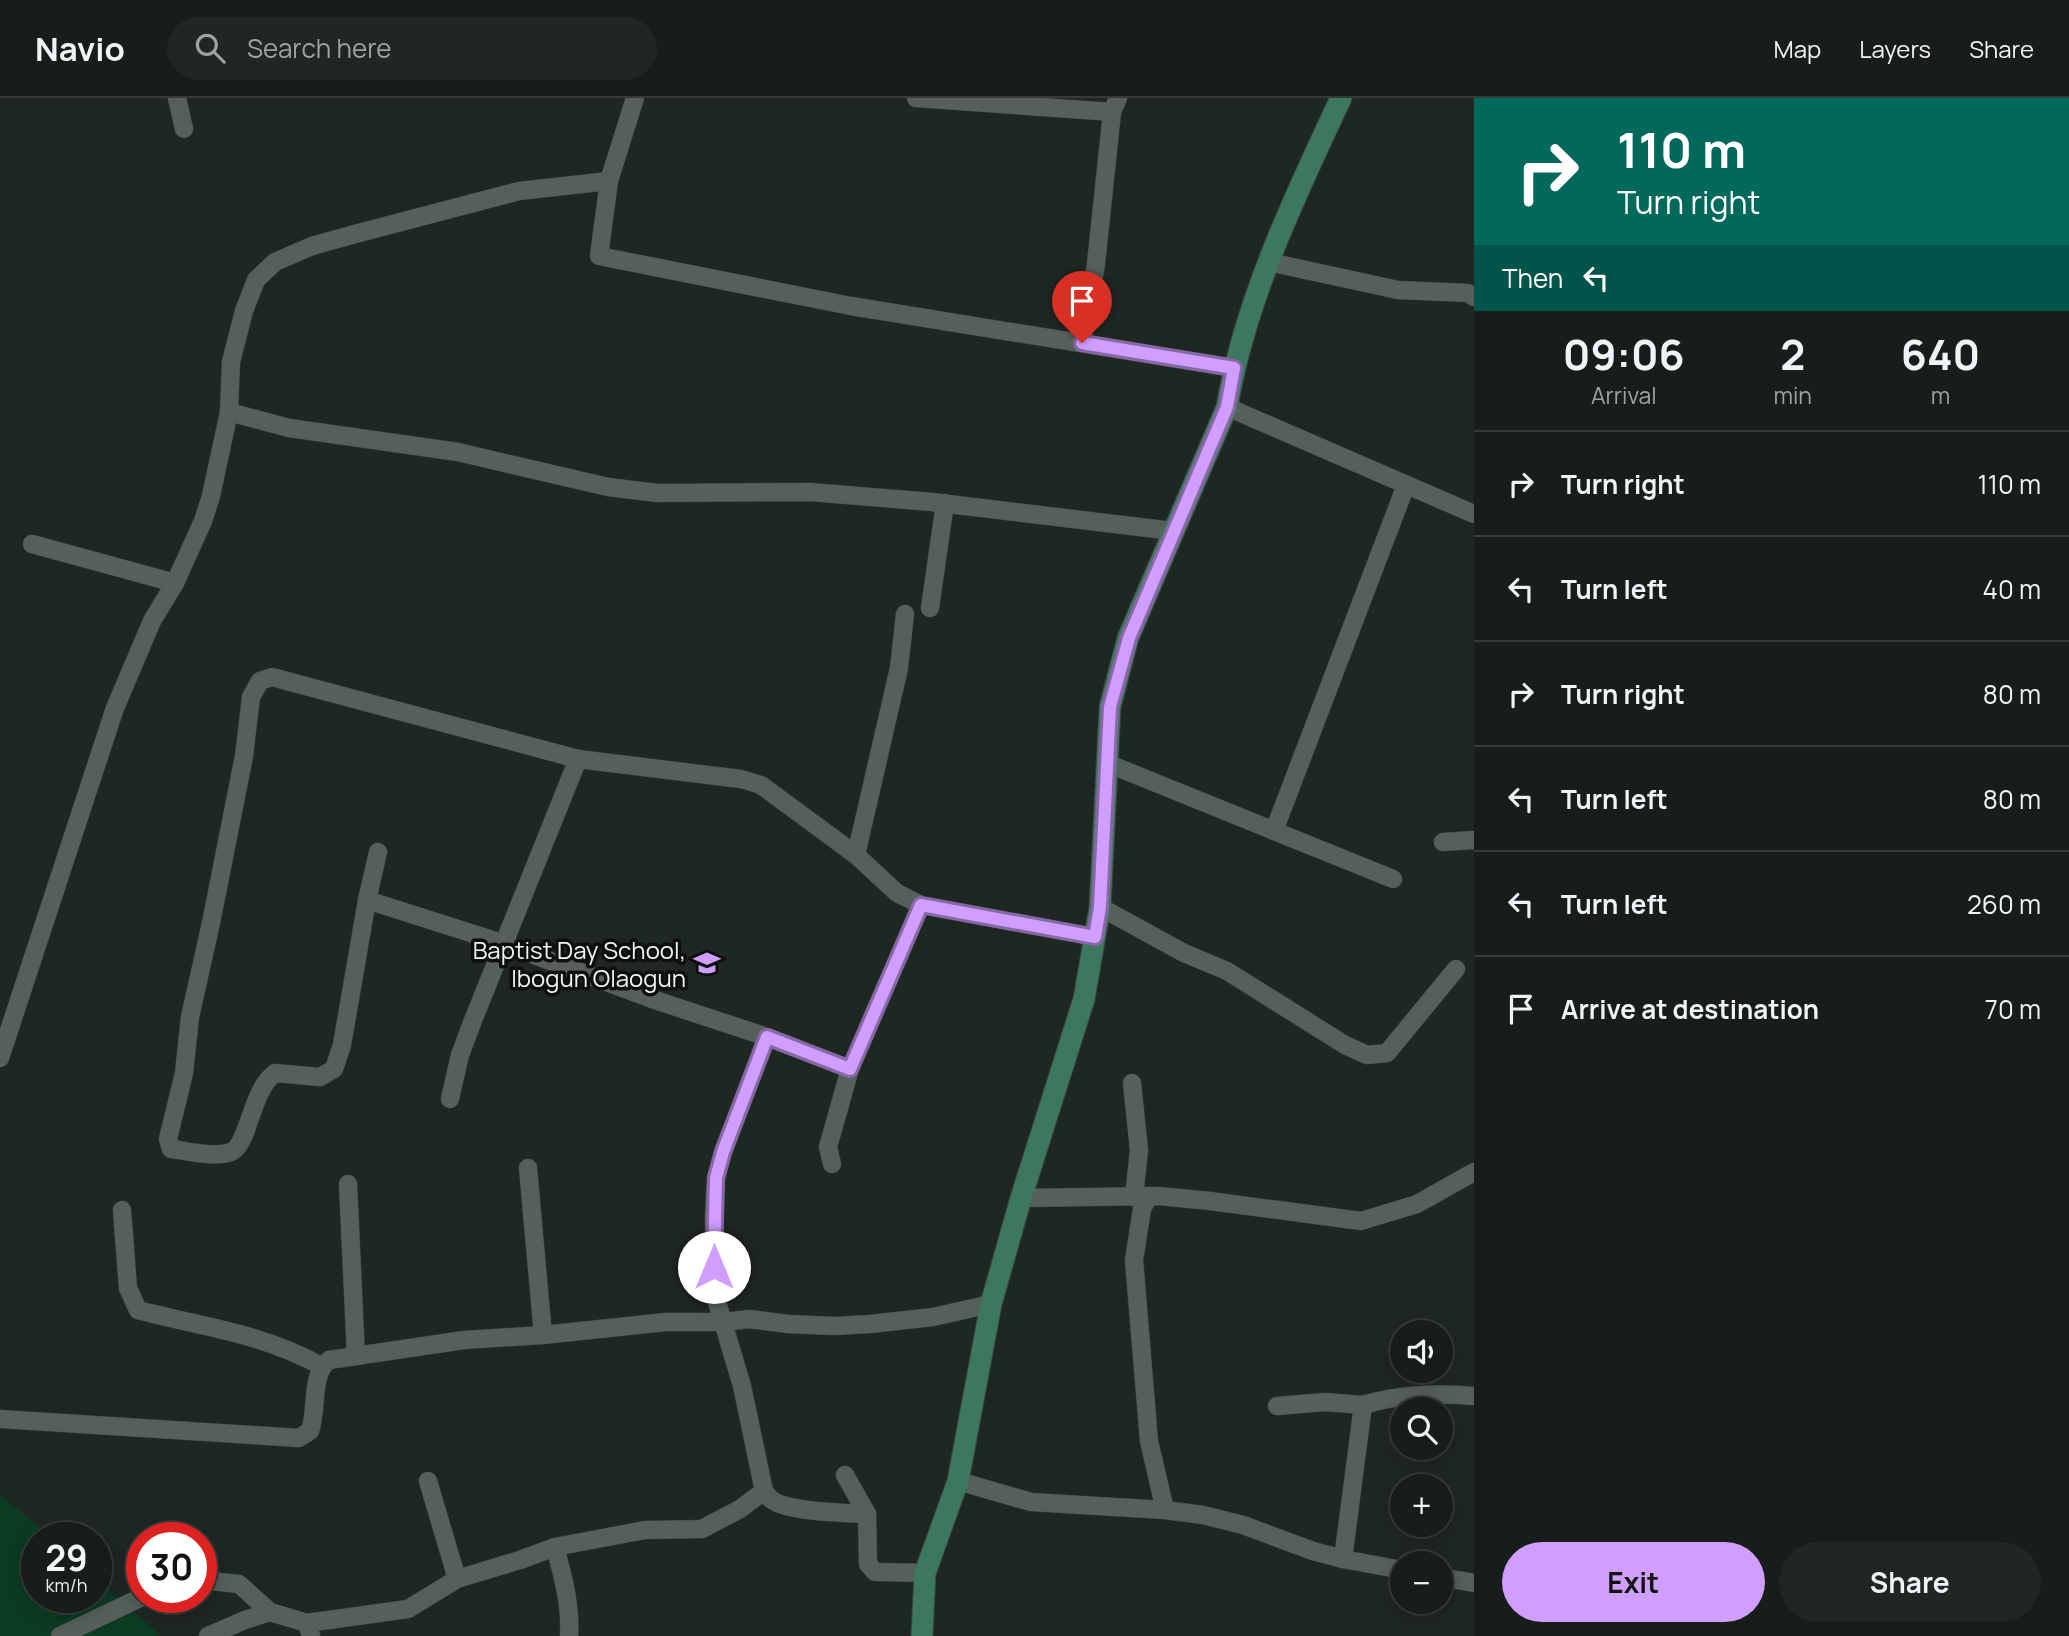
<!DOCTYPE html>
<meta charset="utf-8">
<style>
:root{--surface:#171d1a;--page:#202623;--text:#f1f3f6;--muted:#9ea2a2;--line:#363b39;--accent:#cf9eff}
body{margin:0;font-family:Manrope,sans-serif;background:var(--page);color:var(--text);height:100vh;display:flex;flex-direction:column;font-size:26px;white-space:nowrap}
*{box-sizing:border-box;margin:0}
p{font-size:23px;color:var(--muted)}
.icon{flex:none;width:38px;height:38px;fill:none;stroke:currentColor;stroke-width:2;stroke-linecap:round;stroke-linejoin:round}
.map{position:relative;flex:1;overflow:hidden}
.side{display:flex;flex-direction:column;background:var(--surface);width:595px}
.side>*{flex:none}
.top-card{background:#00695c;color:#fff;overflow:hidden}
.buttons{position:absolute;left:1390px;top:1222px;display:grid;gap:14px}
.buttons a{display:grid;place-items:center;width:63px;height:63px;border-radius:50%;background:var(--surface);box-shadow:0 4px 18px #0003,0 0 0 2px var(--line);font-size:35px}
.speed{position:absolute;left:21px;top:1424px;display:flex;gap:14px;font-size:35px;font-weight:700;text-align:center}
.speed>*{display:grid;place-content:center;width:91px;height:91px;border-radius:50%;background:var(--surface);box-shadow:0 4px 18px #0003,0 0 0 2px var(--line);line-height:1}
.speed small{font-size:18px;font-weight:400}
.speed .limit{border:10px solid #d22;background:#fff;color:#111}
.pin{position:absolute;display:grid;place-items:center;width:60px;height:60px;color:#fff;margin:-72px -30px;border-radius:50% 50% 50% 0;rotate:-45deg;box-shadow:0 0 7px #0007}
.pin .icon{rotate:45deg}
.me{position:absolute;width:77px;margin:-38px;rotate:0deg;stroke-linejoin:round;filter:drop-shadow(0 0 5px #0008)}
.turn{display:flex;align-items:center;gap:24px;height:147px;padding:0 28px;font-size:32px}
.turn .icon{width:91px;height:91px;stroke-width:2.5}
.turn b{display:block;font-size:49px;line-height:60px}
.then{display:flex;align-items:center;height:66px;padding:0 28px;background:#0003;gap:14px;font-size:26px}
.eta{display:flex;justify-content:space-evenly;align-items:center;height:119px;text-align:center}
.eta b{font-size:42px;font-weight:700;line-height:49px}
.button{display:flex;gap:14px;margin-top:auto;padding:14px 28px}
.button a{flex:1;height:80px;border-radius:42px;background:var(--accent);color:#111;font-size:28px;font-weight:700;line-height:80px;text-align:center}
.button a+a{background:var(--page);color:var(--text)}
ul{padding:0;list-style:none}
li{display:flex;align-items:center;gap:21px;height:105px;padding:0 28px;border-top:2px solid var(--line)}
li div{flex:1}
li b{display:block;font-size:26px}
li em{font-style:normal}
header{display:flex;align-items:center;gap:42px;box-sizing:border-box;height:98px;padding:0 35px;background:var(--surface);border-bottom:2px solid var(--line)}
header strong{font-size:33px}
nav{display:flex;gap:38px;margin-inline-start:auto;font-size:24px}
.search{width:490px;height:63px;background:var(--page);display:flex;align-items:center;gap:18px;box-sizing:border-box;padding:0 24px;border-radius:38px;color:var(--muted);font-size:26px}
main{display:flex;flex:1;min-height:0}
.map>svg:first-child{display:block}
.green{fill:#0b3b23}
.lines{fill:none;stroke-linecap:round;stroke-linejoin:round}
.minor-casing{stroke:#3c423e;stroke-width:19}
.secondary-casing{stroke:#3c423e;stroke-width:23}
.minor{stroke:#565f59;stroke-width:18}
.secondary{stroke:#3c785f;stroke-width:21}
.route-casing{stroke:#8767a6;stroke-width:18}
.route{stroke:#cf9eff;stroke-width:12}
.labels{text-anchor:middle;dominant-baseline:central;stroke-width:7;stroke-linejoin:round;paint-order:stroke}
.poi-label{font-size:24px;fill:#f0f5f1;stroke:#0c0f0d;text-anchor:end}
</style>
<header>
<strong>Navio</strong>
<div class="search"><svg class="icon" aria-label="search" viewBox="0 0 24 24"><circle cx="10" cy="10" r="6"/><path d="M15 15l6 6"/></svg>Search here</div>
<nav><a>Map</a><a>Layers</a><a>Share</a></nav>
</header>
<main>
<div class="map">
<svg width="1474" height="1538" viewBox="0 0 1474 1538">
<rect width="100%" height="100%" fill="#1f2722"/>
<polygon class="green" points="0,1396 51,1440 37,1440 37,1500 96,1500 96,1481 161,1538 0,1538"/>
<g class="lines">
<defs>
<g id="minor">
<polyline points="177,0 184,31"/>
<polyline points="635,0 609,83 599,158 851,208 1234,270"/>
<polyline points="916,0 1112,14"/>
<polyline points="1269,164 1398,192 1468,195 1474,199"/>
<polyline points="1082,245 1096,166 1112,14 1118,0"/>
<polyline points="1227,309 1474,416"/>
<polyline points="229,314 289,330 458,354 608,389 657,395 810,394 932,404 1173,433"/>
<polyline points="32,446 175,485"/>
<polyline points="930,510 945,405"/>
<polyline points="1109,666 1393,781"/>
<polyline points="1274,733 1406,387"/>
<polyline points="1443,744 1474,742"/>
<path d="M378,754L367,802L342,947L334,971L320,979L275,975C251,992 249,1047 231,1054C213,1060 189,1053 171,1051L168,1041L184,975L190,919L211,825L244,658L251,599L260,583L272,579L578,661L741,681L761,687L856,757L897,795L921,807L1095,839"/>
<polyline points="856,757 899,570 905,516"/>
<polyline points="367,802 502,845 655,902 767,939 850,971"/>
<polyline points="1100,809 1184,855 1227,873 1345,947 1367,957 1387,955 1456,871"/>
<path d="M767,939L723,1054L716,1080L714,1118V1194L742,1288L764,1393C767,1396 769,1400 772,1402C788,1414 846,1415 867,1416"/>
<polyline points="0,960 115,610 152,523 175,485 203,423 211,398 229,314 231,264 244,213 256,182 275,164 312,148 355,136 519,93 609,83"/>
<polyline points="1132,985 1139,1052 1134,1099"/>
<polyline points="450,1001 460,957 472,925 578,661"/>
<polyline points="832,1066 828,1049 850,971 921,807"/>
<polyline points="528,1070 543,1237"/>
<polyline points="348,1086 356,1258"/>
<polyline points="1149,1098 1142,1111 1134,1162 1149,1343 1165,1412"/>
<polyline points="1021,1100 1159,1098 1210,1103 1361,1123 1417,1106 1474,1074"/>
<path d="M122,1112L128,1190L138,1212C202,1229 262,1235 321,1268"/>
<polyline points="1277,1308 1325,1304 1363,1307"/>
<path d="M0,1321L299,1340L310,1333C318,1310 310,1276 329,1262L464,1242L543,1237L666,1224H724L749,1221L788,1226L834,1228L870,1226L933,1219L991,1206"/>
<polyline points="845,1377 867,1416 868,1466 875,1474 925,1475"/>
<polyline points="428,1383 457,1481"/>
<polyline points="958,1383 1031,1404 1165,1412 1203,1417 1243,1427 1313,1453 1343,1461 1402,1472"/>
<path d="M555,1449C563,1478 571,1508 569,1538"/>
<path d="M1343,1461L1363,1307C1401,1296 1435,1295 1474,1298"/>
<polyline points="1440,1479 1474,1485"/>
<polyline points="201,1482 239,1486 270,1514 307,1525 311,1538"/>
<polyline points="307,1525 408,1511 457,1481 520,1462 555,1449 645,1432 702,1431 740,1411 764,1393"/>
<polyline points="60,1538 142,1499"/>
<polyline points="208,1538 245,1522 270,1514"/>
</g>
<path id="secondary" d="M922,1538L925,1475L958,1383L991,1206L1021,1100L1084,901L1100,809L1110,609L1128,540L1227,309C1245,202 1295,98 1341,0"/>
</defs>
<use href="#minor" class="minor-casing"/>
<use href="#secondary" class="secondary-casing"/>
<use href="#minor" class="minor"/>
<use href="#secondary" class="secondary"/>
</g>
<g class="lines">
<defs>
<polyline id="route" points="714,1169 716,1080 723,1054 767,939 850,971 921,807 1095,839 1100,809 1110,609 1129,540 1227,309 1234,270 1082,245"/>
</defs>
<use href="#route" class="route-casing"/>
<use href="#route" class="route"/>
</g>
<defs>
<symbol id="school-bare" viewBox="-9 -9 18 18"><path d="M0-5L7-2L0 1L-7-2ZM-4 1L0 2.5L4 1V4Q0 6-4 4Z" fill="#cf9eff" stroke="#0c0f0d" stroke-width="2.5" paint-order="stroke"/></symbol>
</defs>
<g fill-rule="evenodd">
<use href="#school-bare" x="688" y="846" width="38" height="38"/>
</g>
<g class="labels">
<g class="poi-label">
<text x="686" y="851">Baptist Day School,<tspan x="686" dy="28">Ibogun Olaogun</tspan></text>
</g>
</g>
</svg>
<div class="buttons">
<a><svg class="icon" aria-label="sound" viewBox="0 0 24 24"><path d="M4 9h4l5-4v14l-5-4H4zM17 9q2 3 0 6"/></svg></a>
<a><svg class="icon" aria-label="search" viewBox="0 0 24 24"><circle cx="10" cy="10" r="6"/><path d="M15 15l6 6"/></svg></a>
<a>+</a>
<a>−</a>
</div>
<div class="speed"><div>29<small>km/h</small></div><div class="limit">30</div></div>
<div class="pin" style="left:1082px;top:245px;background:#d93025"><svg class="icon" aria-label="arrive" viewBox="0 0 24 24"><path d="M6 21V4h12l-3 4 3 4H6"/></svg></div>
<svg class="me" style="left:714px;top:1169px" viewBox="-20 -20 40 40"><circle r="19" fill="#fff"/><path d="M0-13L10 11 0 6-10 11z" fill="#cf9eff"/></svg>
</div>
<section class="side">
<div class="top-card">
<div class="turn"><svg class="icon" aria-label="right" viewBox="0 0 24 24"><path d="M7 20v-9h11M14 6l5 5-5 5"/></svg><div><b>110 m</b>Turn right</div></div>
<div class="then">Then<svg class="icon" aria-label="left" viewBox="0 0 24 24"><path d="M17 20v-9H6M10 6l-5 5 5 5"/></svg></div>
</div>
<div class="eta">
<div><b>09:06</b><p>Arrival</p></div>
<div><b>2</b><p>min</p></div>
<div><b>640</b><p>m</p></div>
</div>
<ul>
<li><svg class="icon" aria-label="right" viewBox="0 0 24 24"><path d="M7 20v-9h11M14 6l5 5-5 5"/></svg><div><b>Turn right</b></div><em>110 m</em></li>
<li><svg class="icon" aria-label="left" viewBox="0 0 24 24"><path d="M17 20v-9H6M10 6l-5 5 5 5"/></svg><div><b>Turn left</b></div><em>40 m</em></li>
<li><svg class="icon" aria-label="right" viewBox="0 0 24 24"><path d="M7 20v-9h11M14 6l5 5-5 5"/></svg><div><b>Turn right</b></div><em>80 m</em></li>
<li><svg class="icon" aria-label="left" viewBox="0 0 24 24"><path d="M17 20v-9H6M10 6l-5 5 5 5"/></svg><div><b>Turn left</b></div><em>80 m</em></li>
<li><svg class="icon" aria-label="left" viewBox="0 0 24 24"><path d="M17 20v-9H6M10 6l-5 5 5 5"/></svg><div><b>Turn left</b></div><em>260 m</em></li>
<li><svg class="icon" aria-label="arrive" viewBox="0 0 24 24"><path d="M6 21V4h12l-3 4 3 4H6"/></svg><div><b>Arrive at destination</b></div><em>70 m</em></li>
</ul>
<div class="button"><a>Exit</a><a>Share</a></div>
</section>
</main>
